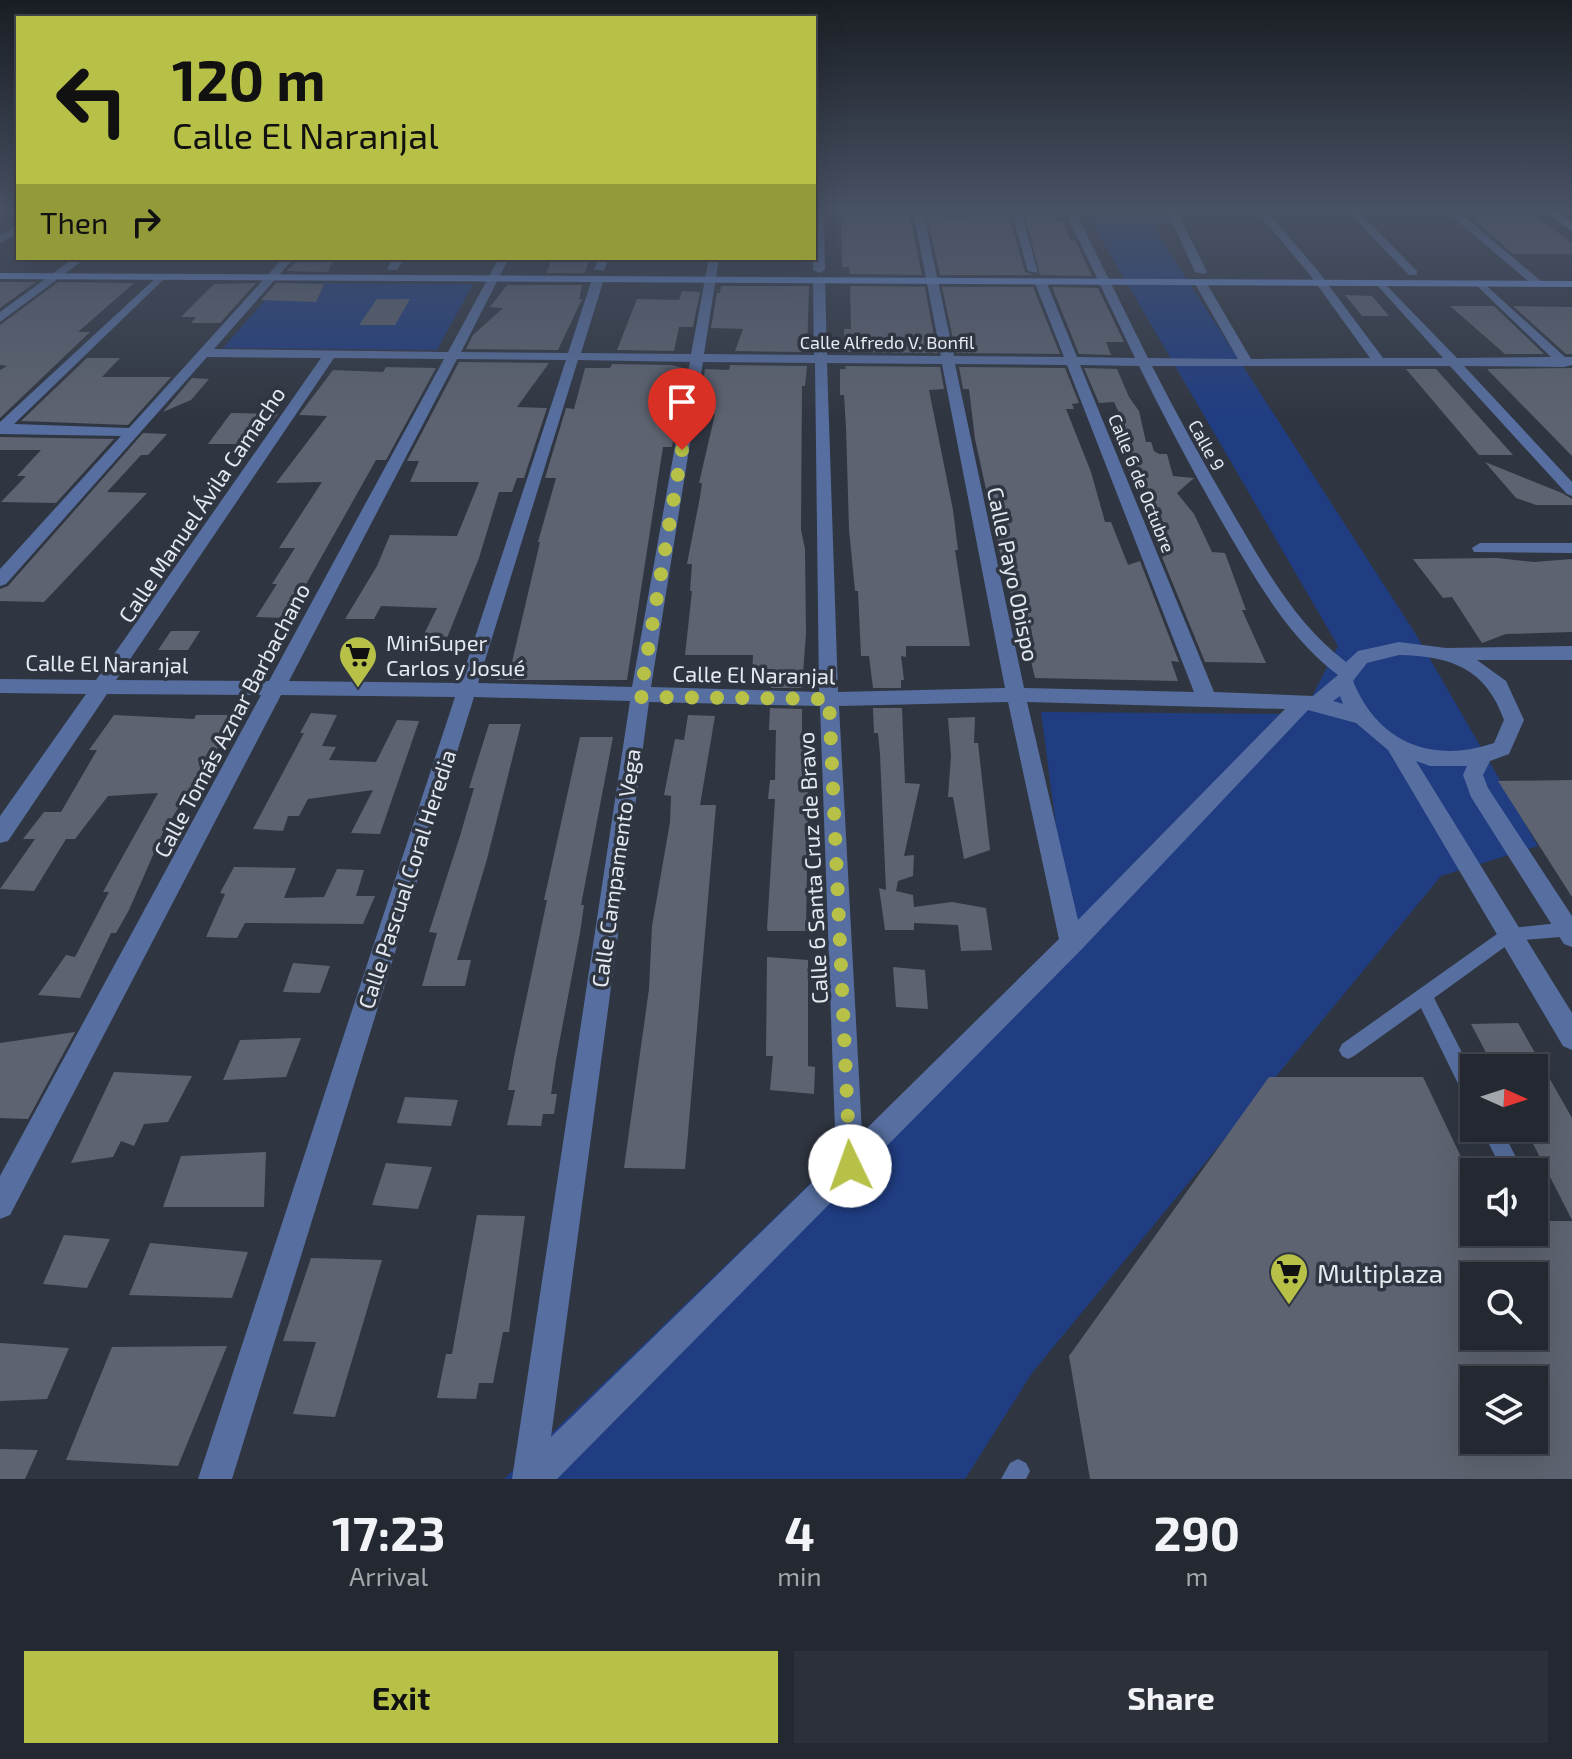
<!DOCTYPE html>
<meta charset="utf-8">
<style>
:root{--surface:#242831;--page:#2c3039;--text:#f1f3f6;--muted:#a3a6ab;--line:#41444d;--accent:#b7c148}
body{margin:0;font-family:"Exo 2",sans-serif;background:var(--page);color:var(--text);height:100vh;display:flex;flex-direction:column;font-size:30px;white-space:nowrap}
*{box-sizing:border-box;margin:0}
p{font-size:26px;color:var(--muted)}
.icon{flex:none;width:44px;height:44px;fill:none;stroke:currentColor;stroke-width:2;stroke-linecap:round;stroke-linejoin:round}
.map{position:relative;height:1479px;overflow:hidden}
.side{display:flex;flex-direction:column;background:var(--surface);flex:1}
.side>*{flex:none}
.top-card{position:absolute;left:16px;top:16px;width:800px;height:244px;border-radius:0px;box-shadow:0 8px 32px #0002,0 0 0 2px var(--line);background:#b7c148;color:#111;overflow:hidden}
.needle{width:52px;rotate:93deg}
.buttons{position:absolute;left:1460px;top:1054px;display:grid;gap:16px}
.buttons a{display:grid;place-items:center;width:88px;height:88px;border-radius:0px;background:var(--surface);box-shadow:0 8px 32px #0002,0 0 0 2px var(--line);font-size:40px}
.pin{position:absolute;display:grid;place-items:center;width:68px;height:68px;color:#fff;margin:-82px -34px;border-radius:50% 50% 50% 0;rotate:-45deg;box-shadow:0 0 8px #0007}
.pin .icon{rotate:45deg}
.me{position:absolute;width:88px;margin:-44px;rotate:357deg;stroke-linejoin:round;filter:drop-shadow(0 0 6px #0008)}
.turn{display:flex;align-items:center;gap:28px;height:168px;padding:0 24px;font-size:36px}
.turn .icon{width:104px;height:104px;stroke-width:2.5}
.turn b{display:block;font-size:56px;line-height:68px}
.then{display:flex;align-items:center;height:76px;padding:0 24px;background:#0003;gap:16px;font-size:30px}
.eta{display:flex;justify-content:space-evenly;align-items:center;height:136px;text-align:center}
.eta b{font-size:48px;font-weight:700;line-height:56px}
.action{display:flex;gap:16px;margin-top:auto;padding:16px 24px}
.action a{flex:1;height:92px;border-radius:0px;background:var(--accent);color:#111;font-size:32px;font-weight:700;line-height:92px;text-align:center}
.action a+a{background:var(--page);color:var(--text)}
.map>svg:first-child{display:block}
.green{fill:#203d82}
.building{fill:#5d6370;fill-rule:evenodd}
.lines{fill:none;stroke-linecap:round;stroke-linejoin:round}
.lane{fill:#576fa0;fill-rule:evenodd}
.street{fill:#576fa0;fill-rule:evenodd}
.secondary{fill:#698edb;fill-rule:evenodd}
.route{stroke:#b7c148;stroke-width:14;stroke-dasharray:0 25.2}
.labels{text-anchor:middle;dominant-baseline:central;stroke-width:7;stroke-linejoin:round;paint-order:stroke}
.far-street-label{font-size:18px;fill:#e4e8ef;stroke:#303641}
.street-label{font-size:22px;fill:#e4e8ef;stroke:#303641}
.poi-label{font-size:22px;fill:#e4e8ef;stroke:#303641;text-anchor:start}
.near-poi-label{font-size:26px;fill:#e4e8ef;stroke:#303641;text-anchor:start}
</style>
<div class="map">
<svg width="1572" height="1479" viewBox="0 0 1572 1479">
<rect width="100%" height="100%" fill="#303641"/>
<g class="green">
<polygon points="1085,211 1165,211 1175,223 1152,225 1415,633 1538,846 1441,876 1032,1373 965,1479 504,1479 1070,933 1041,712 1303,714 1338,646"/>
<polygon points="280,283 473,284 437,350 223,348"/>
</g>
<g class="building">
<polygon points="841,212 909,212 922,275 850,274 849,267 842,267"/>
<polygon points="964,212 1008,212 1025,272 1034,275 940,275 927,217 966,218"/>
<polygon points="1024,212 1054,212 1057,222 1064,222 1070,240 1075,240 1092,276 1040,275"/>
<polygon points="1500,212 1529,212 1572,243 1572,254 1513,254 1468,215 1504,215"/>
<polygon points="314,258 334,258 328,272 286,271 300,259"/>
<polygon points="553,258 589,259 585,273 546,273"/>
<polygon points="0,282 36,282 0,308"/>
<polygon points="58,282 134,283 78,332 90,332 0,418 0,370 7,366 0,365 0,325"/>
<polygon points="256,283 220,323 191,323 196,317 181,317 214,284"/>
<polygon points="276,283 324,284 316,302 261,300"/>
<polygon points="507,285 582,285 579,299 582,299 558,350 466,349 473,335 503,308 490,307"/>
<polygon points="721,286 809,286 807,352 735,351 743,329 711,328 717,293 720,293"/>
<polygon points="850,286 925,287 937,353 845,352 844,329 851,329"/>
<polygon points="942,287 1033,287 1060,354 956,353"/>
<polygon points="1052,287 1098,288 1124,342 1106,342 1111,355 1079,354"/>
<polygon points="682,291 700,292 693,327 679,327 674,351 617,350 637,299 679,300"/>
<polygon points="1345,295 1372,296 1389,316 1362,316"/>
<polygon points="377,299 410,299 395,325 359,325"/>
<polygon points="1450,306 1494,306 1544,354 1505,354"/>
<polygon points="1513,306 1572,307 1572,354 1566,354"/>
<polygon points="87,358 120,358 102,377 171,377 128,425 21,421"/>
<polygon points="459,362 549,363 517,407 547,408 524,478 517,478 512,492 499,492 479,558 443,648 417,648 437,608 381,606 374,619 345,619 377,566 390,535 457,536 479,482 410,482 419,461 407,461"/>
<polygon points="612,364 672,365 686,369 672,447 663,447 627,680 497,680 503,662 512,662 540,542 538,542 556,478 545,478 566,408 574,409 585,368 610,368"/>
<polygon points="730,365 807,366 805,386 802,386 801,530 805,549 806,633 802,688 771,688 771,681 752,681 753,655 685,655 692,591 690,591 692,564 687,564 700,497 702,483 699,483 715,414 698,414 705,369 729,370"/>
<polygon points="845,366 940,367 944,389 929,390 953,510 958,550 955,550 970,646 906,646 906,657 901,656 904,680 901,680 901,688 873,688 869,656 861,656 858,591 855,591 849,529 846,427 844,395 840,395 840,369 846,369"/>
<polygon points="386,367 436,368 386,460 376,460 287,618 256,617 277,584 272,584 295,548 279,548 322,482 276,483 327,416 299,415 333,370 383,372"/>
<polygon points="959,367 1065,368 1079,403 1072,404 1074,409 1066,409 1091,472 1105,522 1111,522 1128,565 1140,561 1179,662 1171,661 1178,681 1035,678 1019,610 1015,609 1002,562 975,439 969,389 963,389"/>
<polygon points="1084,368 1117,369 1129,397 1139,411 1146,442 1151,442 1154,451 1159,454 1167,454 1173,476 1194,478 1177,493 1194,514 1212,552 1225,553 1246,610 1242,610 1266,663 1205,662 1146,518 1137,483 1133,483 1119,443 1133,443 1114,402 1099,403"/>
<polygon points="1572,368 1572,456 1487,369"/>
<polygon points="1406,369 1436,369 1513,455 1479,455"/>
<polygon points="192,378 209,379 191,400 163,412"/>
<polygon points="231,413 278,414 253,444 208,444"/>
<polygon points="143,433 167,434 148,455 141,455 107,492 147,493 44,602 0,601 0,589 8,586"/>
<polygon points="0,437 114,439 56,503 1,502 26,476 17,476 41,450 0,450"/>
<polygon points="1485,462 1562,493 1572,499 1572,505 1536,505 1516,498"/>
<polygon points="1497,558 1534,562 1572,559 1572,632 1506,634 1482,643 1452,597 1443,598 1413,559"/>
<polygon points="171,631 200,631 188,650 158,650"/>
<polygon points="770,708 802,709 802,738 809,738 806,931 768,931 767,929 775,799 768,799 770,780 775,780 776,730 769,730"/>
<polygon points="873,708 902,708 905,783 920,784 904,856 914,855 913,876 898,881 896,891 913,895 914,907 952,902 986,908 992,950 961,951 958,925 914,923 914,930 885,930 879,888 886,890 880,754 878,733 874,733"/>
<polygon points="311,713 337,715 322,746 336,747 329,760 376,762 397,720 419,721 380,834 351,833 373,790 308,799 299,816 288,816 283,831 253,829 304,733 300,733"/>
<polygon points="114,715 194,719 196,715 239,715 164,830 129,910 116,933 111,933 80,998 38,995 66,955 75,957 109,892 103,892 158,793 108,796 75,839 66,839 34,891 0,889 35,839 23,839 44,812 61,812 97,750 89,750"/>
<polygon points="688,715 715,716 700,805 716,805 685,1169 624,1168 649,989 652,926 670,822 671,796 664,795 675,739 684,740"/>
<polygon points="975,717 974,743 978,743 990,850 964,859 953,797 948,797 951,756 948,718"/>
<polygon points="489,724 521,724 487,859 457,960 471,960 465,986 422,986 437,933 429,932 460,836 474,788 469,788"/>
<polygon points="580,737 613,737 581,905 584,905 580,933 556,1060 551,1094 557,1094 554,1114 543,1114 541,1126 507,1125 515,1090 508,1090 514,1057 547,900 544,900"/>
<polygon points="1572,780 1572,897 1498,781"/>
<polygon points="234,867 296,868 284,898 324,897 337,869 364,870 356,896 375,896 363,924 245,923 237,938 206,937 225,894 220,893"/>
<polygon points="767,957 808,960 808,1066 815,1067 814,1094 770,1090 773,1056 766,1056"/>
<polygon points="293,963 330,966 320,993 283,992"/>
<polygon points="893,967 925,970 928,1009 896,1007"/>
<polygon points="1518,1023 1572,1118 1572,1220 1525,1128 1534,1128 1534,1068 1494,1068 1471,1024"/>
<polygon points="75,1032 28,1119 0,1118 0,1043"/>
<polygon points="301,1038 286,1077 223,1080 240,1040"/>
<polygon points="114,1072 192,1076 168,1122 144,1124 134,1146 121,1141 113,1157 71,1163"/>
<path d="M1269,1077H1423L1474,1184V1232H1534V1221H1572V1479H1090L1069,1356ZM1474,1276H1534V1336H1474ZM1474,1380H1534V1440H1474Z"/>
<polygon points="405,1097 458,1100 451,1126 397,1123"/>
<polygon points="266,1152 264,1207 163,1207 181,1156"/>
<polygon points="386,1163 432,1167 418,1209 372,1205"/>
<polygon points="477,1215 525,1216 509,1332 503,1332 493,1383 479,1383 476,1399 437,1398 446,1354 452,1354"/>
<polygon points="64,1235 110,1239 87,1288 43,1284"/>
<polygon points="150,1243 248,1252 232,1298 129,1295"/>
<polygon points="311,1258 382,1260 335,1417 293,1414 316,1342 283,1341"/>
<polygon points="0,1343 69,1348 47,1399 0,1401"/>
<polygon points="227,1346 178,1466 66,1460 112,1347"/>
<polygon points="0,1449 38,1450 25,1479 0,1479"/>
</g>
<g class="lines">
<g class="lane">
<polygon points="1568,922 1572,924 1572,936 1513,941 1434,998 1474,1076 1474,1104 1467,1102 1421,1008 1354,1056 1348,1059 1342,1056 1339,1050 1342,1044 1504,929"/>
<polygon points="1481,1128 1501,1128 1519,1163 1521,1172 1503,1172"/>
<polygon points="1018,1459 1026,1463 1030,1471 1026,1479 1001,1479 1010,1463"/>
</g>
<g class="street">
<polygon points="814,211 824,211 825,270 819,273 813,270"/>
<path d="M913,211H923L954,356L1064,357L1034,281L1040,278L1046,281L1077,357L1135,358L1065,211H1075L1148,358L1238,359L1194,282L1200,279L1206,282L1251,359L1370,358L1310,275L1256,211H1267L1318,271L1383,358H1443L1377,285L1375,283L1381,280L1457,358L1551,357L1476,285L1474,283L1480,280L1565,357H1572V365L1564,367L1464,366L1572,482V496L1567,494L1450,366H1152C1179,419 1208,471 1238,522C1268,573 1298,626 1346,662L1358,651L1399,642L1446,648L1572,646V660H1477L1506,681L1524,720L1509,754L1490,761L1483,775L1488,788L1572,916V947L1564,944L1471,797L1463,775L1467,766H1430L1416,761L1572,1013V1050L1563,1046L1388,750L1356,723L1308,710L1080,951L557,1479H512L630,701L474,697L232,1479H198L455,697L281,695L10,1215L0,1219V1176L261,695L107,694L8,841L0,843V816L86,694L0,693V679L96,680L321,358L207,357L6,584L0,586V569L121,436L0,434V422L160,274L164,275V279L14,424L129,428L283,258H294L214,349L448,352L499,258H509L461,352L568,353L592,279L598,276L604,279L581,353L691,354L709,258H719L704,354L814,355L813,280L819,277L825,280L827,355L941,356ZM334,358L444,359L269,681L116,680ZM457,359L566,360L460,683L289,681ZM578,360L690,362L632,687L478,683ZM703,362L815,363L819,692L651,687ZM827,363L942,364L1005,688L838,692ZM955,364L1067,365L1194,692L1024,688ZM1080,365L1139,366C1167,423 1197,479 1229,534C1260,586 1289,638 1338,675L1313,696L1214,692ZM1399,655C1452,656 1486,669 1504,720L1494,743C1432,764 1378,743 1353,681L1367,663ZM1340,696L1343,704L1333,701ZM649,702L820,706L836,1159L551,1437ZM1008,702L1059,939L862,1133L839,706ZM1027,702L1285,709L1078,920Z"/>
<polygon points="1011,211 1021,211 1038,273 1028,271"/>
<polygon points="1167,211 1177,211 1207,272 1205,274 1195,272"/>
<polygon points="1347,211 1358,211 1417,271 1417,275 1409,275"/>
<polygon points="1446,211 1458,211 1542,282 1542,286 1534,286"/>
<polygon points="18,225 18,233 0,243 0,235"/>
<polygon points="74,258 86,258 0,322 0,312"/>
<polygon points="394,258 405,258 397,270 389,270 387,268"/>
<polygon points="599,258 609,258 604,271 594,269"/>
<polygon points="1480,543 1572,543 1572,553 1474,552 1472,548"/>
</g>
<g class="secondary">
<polygon points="1544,211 1556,211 1572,223 1572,231"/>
<polygon points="0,273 1572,281 1572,287 0,279"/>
</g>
</g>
<linearGradient id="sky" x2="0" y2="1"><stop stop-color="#1a1e24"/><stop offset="0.5" stop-color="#485265"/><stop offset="1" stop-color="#485265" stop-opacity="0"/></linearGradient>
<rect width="1572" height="419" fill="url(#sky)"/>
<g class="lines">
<polyline class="route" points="682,450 640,697 829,699 850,1166"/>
</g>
<defs>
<symbol id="supermarket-pin" viewBox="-11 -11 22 30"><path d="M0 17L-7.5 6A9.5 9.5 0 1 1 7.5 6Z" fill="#b7c148" stroke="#303641"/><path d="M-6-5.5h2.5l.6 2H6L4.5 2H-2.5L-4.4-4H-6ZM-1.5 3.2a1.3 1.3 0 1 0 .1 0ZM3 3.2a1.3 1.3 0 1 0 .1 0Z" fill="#111"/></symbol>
</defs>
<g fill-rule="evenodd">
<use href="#supermarket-pin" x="336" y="633" width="44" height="60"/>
<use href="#supermarket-pin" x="1267" y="1250" width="44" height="60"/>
</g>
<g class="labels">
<g class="far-street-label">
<text x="887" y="342">Calle Alfredo V. Bonfil</text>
<text transform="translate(1207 445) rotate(61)">Calle 9</text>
<text transform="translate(1142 483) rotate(68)">Calle 6 de Octubre</text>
</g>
<g class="street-label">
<text transform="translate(201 504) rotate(-56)">Calle Manuel Ávila Camacho</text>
<text transform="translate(1014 574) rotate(78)">Calle Payo Obispo</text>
<text transform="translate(107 663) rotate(1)">Calle El Naranjal</text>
<text transform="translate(754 674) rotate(1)">Calle El Naranjal</text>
<text transform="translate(231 720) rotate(-62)">Calle Tomás Aznar Barbachano</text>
<text transform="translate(615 868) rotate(-82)">Calle Campamento Vega</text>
<text transform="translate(812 868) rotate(-93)">Calle 6 Santa Cruz de Bravo</text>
<text transform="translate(406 879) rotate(-72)">Calle Pascual Coral Heredia</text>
</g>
<g class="poi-label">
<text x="386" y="642">MiniSuper<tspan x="386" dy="25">Carlos y Josué</tspan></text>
</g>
<g class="near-poi-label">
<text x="1317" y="1272">Multiplaza</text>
</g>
</g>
</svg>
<div class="buttons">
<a><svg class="needle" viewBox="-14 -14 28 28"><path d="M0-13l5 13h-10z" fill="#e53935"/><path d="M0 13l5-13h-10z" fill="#a3a6ab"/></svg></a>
<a><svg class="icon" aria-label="sound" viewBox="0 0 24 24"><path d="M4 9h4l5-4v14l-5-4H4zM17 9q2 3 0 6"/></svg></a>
<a><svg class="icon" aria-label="search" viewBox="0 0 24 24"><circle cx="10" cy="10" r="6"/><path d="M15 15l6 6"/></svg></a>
<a><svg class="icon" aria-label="layers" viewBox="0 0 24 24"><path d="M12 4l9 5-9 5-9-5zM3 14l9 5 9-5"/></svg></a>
</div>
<div class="pin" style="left:682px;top:450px;background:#d93025"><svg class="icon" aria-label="arrive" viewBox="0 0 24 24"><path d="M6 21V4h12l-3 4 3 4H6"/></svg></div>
<svg class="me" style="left:850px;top:1166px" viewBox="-20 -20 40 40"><circle r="19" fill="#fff"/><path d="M0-13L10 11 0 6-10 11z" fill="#b7c148"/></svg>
<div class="top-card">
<div class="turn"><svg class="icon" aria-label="left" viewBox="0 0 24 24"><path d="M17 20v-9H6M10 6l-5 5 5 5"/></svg><div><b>120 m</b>Calle El Naranjal</div></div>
<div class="then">Then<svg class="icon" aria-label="right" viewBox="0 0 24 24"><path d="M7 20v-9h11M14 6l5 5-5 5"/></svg></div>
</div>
</div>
<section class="side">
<div class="eta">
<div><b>17:23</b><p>Arrival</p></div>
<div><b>4</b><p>min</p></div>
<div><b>290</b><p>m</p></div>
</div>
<div class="action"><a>Exit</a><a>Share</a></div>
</section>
